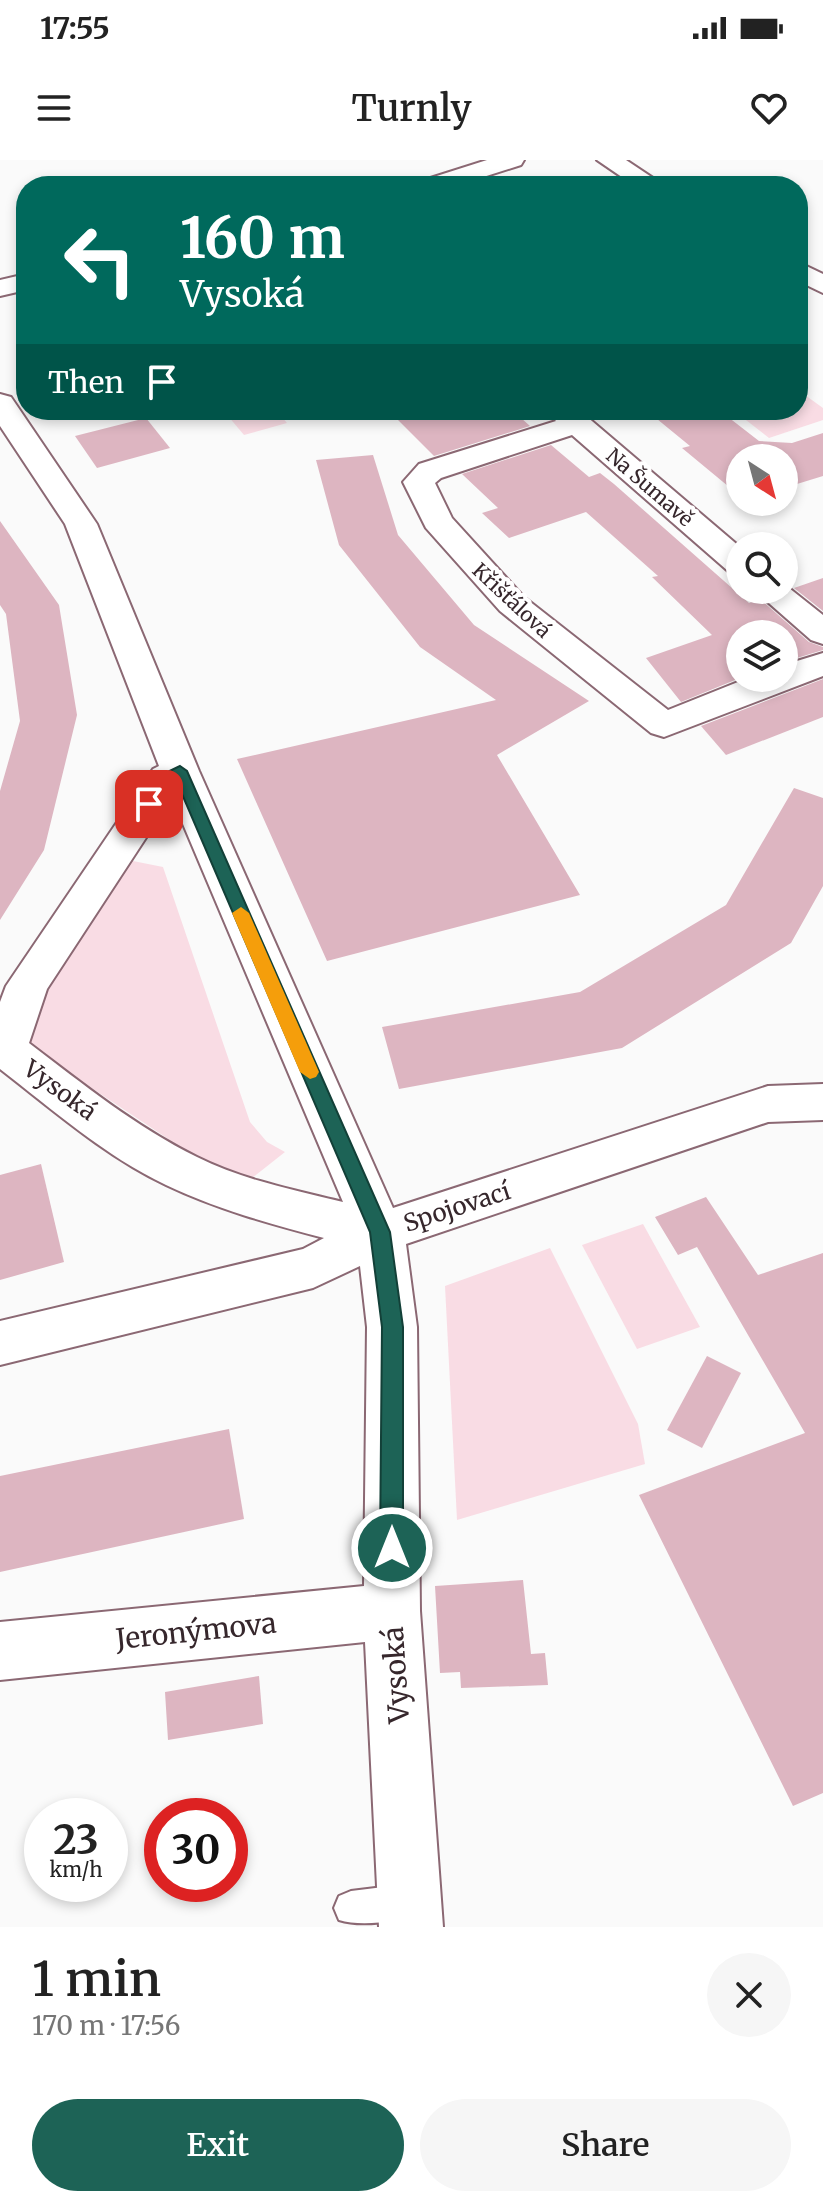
<!DOCTYPE html>
<meta charset="utf-8">
<style>
:root{--surface:#fff;--page:#f6f6f6;--text:#222;--muted:#767676;--accent:#1d6356}
body{margin:0;font-family:Merriweather,serif;background:var(--page);color:var(--text);height:100vh;display:flex;flex-direction:column;font-size:30px;white-space:nowrap}
*{box-sizing:border-box;margin:0}
p{font-size:26px;color:var(--muted)}
.icon{flex:none;width:44px;height:44px;fill:none;stroke:currentColor;stroke-width:2;stroke-linecap:round;stroke-linejoin:round}
.map{position:relative;height:1767px;overflow:hidden}
.sheet{display:flex;flex-direction:column;background:var(--surface);flex:1}
.sheet>*{flex:none}
.hud{position:absolute;left:16px;top:16px;width:792px;height:244px;border-radius:32px;box-shadow:0 4px 12px #0003;background:#00695c;color:#fff;overflow:hidden}
.needle{width:52px;rotate:144deg}
.buttons{position:absolute;left:726px;top:284px;display:grid;gap:16px}
.buttons a{display:grid;place-items:center;width:72px;height:72px;border-radius:50%;background:var(--surface);box-shadow:0 4px 12px #0003;font-size:40px}
.speed{position:absolute;left:24px;top:1638px;display:flex;gap:16px;font-size:40px;font-weight:700;text-align:center}
.speed>*{display:grid;place-content:center;width:104px;height:104px;border-radius:50%;background:var(--surface);box-shadow:0 4px 12px #0003;line-height:1}
.speed small{font-size:20px;font-weight:400}
.speed .limit{border:12px solid #d22;background:#fff;color:#111}
.pin{position:absolute;display:grid;place-items:center;width:68px;height:68px;color:#fff;margin:-34px;border-radius:16px;box-shadow:0 4px 12px #0006}
.me{position:absolute;width:88px;margin:-44px;rotate:0deg;stroke-linejoin:round;filter:drop-shadow(0 0 6px #0008)}
.turn{display:flex;align-items:center;gap:28px;height:168px;padding:0 32px;font-size:36px}
.turn .icon{width:104px;height:104px;stroke-width:2.5}
.turn b{display:block;font-size:56px;line-height:68px}
.then{display:flex;align-items:center;height:76px;padding:0 32px;background:#0003;gap:16px;font-size:30px}
.round{display:grid;place-items:center;flex:none;width:84px;height:84px;border-radius:42px;background:var(--page)}
.overview{display:flex;align-items:center;justify-content:space-between;height:136px;padding:0 32px}
h1{font-size:48px;font-weight:600;line-height:60px}
.cta{display:flex;gap:16px;margin-top:auto;padding:16px 32px}
.cta a{flex:1;height:92px;border-radius:48px;background:var(--accent);color:#fff;font-size:32px;font-weight:600;line-height:92px;text-align:center}
.cta a+a{background:var(--page);color:var(--text)}
.status{display:flex;justify-content:space-between;align-items:center;height:56px;padding:0 40px;background:var(--surface);direction:ltr}
.status svg{height:22px;fill:currentColor}
header{display:flex;justify-content:space-between;align-items:center;height:104px;padding:0 32px;background:var(--surface);font-size:36px;font-weight:600}
.map>svg:first-child{display:block}
.green{fill:#f9dce4}
.building{fill:#ddb5c1}
.lines{fill:none;stroke-linecap:round;stroke-linejoin:round}
.service-casing{stroke:#8b6873;stroke-width:4}
.minor-casing{stroke:#8b6873;stroke-width:4}
.service{fill:#fff;fill-rule:evenodd}
.minor{fill:#fff;fill-rule:evenodd}
.route{fill:#1d6356;stroke:#134038;stroke-width:2}
.slow{fill:#f59e0b}
.labels{text-anchor:middle;dominant-baseline:central;stroke-width:8;stroke-linejoin:round;paint-order:stroke}
.far-street-label{font-size:20px;fill:#36272c;stroke:#fff}
.street-label{font-size:24px;fill:#36272c;stroke:#fff}
.near-street-label{font-size:28px;fill:#36272c;stroke:#fff}
</style>
<div class="status"><b>17:55</b><svg viewBox="0 0 49 12"><path d="M0 12V9h3v3zM5 12V6h3v6zM10 12V3h3v9zM15 12V0h3v12zM26 1h20v11H26zM47 4h2v5h-2z"/></svg></div>
<header><svg class="icon" aria-label="menu" viewBox="0 0 24 24"><path d="M4 6h16M4 12h16M4 18h16"/></svg>Turnly<svg class="icon" aria-label="heart" viewBox="0 0 24 24"><path d="M12 20l-8-8c-3-5 5-10 8-4 3-6 11-1 8 4z"/></svg></header>
<div class="map">
<svg width="823" height="1767" viewBox="0 0 823 1767">
<rect width="100%" height="100%" fill="#fafafa"/>
<g class="green">
<polygon points="798,230 823,248 823,260 769,278 733,250 798,250"/>
<polygon points="251,250 276,250 287,263 244,275 228,256"/>
<polygon points="128,700 163,707 250,962 267,982 285,992 252,1018 197,998 28,886 43,833"/>
<polygon points="643,1064 700,1167 637,1189 582,1085"/>
<polygon points="550,1088 638,1264 645,1304 457,1360 445,1126"/>
</g>
<g class="building">
<polygon points="388,250 512,250 530,266 434,296"/>
<polygon points="646,250 719,250 759,281 792,283 823,273 823,316 784,328 784,298 740,298 740,336 682,288 690,286"/>
<polygon points="146,258 170,288 97,308 75,276"/>
<polygon points="551,285 589,317 600,313 614,324 749,443 760,439 809,482 823,487 823,490 784,502 784,474 740,474 740,518 681,542 646,498 712,475 652,417 658,416 586,352 509,378 482,353 498,348 462,314"/>
<polygon points="373,295 398,375 474,465 589,541 497,595 580,735 327,801 237,599 496,540 420,487 339,385 316,300"/>
<polygon points="0,361 59,445 77,555 44,690 0,760 0,631 20,561 6,454 0,445"/>
<polygon points="823,418 823,451 794,428"/>
<polygon points="823,519 823,557 726,595 701,566"/>
<polygon points="794,628 823,638 823,726 791,783 622,888 399,929 382,867 580,832 726,745"/>
<polygon points="41,1004 64,1102 0,1120 0,1015"/>
<polygon points="706,1037 758,1115 823,1093 823,1633 793,1646 639,1335 805,1273 697,1087 678,1095 655,1057"/>
<polygon points="707,1196 741,1213 702,1288 667,1270"/>
<polygon points="229,1269 244,1359 0,1412 0,1316"/>
<polygon points="523,1420 531,1494 545,1493 548,1525 461,1528 460,1512 440,1513 435,1426"/>
<polygon points="259,1516 263,1564 168,1580 165,1532"/>
</g>
<g class="lines">
<defs>
<path id="service" d="M408,1724L420,1729L425,1741L420,1753C398,1762 361,1767 339,1760L334,1748L339,1736L351,1731Z"/>
<g id="minor">
<polygon points="487,0 524,0 521,5 455,26 418,26 421,21"/>
<polygon points="597,0 626,0 665,26 635,26"/>
<polygon points="798,102 823,114 823,133 798,121"/>
<polygon points="26,114 26,130 0,136 0,120"/>
<path d="M0,234L11,237L97,364L199,611L393,1048L768,926L823,924V960L768,962L406,1084L417,1167L420,1451L443,1767H379L365,1482L0,1520V1462L364,1426L367,1167L360,1106L313,1128L0,1205V1161L303,1089L324,1078C271,1064 216,1049 166,1025C105,996 53,950 0,909V842L6,826L153,609L159,606L65,364L0,266ZM172,638L343,1042C294,1030 243,1020 197,997C136,967 83,924 29,883L47,829Z"/>
<polygon points="546,250 579,250 740,387 740,414 728,411 572,275 441,318 435,323 452,358 524,437 668,550 748,518 784,518 784,505 823,493 823,516 664,577 651,573 500,451 426,368 403,322 419,304 556,261"/>
<polygon points="784,424 823,455 823,484 811,480 754,430 784,430"/>
</g>
</defs>
<use href="#service" class="service-casing"/>
<use href="#minor" class="minor-casing"/>
<use href="#service" class="service"/>
<use href="#minor" class="minor"/>
</g>
<polygon class="route" points="180,606 187,611 390,1072 403,1167 403,1388 400,1396 392,1399 384,1396 380,1388 382,1167 370,1072 176,620 154,648 143,648 141,644 161,615"/>
<polygon class="slow" points="241,747 249,753 319,912 316,917 310,919 300,912 232,753"/>
<g class="labels">
<g class="far-street-label">
<text transform="translate(650 327) rotate(41)">Na Šumavě</text>
<text transform="translate(512 440) rotate(43)">Křišťálová</text>
</g>
<g class="street-label">
<text transform="translate(60 930) rotate(36)">Vysoká</text>
<text transform="translate(457 1047) rotate(-18)">Spojovací</text>
</g>
<g class="near-street-label">
<text transform="translate(196 1471) rotate(-6)">Jeronýmova</text>
<text transform="translate(396 1515) rotate(-94)">Vysoká</text>
</g>
</g>
</svg>
<div class="buttons">
<a><svg class="needle" viewBox="-14 -14 28 28"><path d="M0-13l5 13h-10z" fill="#e53935"/><path d="M0 13l5-13h-10z" fill="#767676"/></svg></a>
<a><svg class="icon" aria-label="search" viewBox="0 0 24 24"><circle cx="10" cy="10" r="6"/><path d="M15 15l6 6"/></svg></a>
<a><svg class="icon" aria-label="layers" viewBox="0 0 24 24"><path d="M12 4l9 5-9 5-9-5zM3 14l9 5 9-5"/></svg></a>
</div>
<div class="speed"><div>23<small>km/h</small></div><div class="limit">30</div></div>
<div class="pin" style="left:149px;top:644px;background:#d93025"><svg class="icon" aria-label="arrive" viewBox="0 0 24 24"><path d="M6 21V4h12l-3 4 3 4H6"/></svg></div>
<svg class="me" style="left:392px;top:1388px" viewBox="-20 -20 40 40"><circle r="17" fill="#1d6356" stroke="#fff" stroke-width="3"/><path d="M0-11L8 9 0 5-8 9z" fill="#fff"/></svg>
<div class="hud">
<div class="turn"><svg class="icon" aria-label="left" viewBox="0 0 24 24"><path d="M17 20v-9H6M10 6l-5 5 5 5"/></svg><div><b>160 m</b>Vysoká</div></div>
<div class="then">Then<svg class="icon" aria-label="arrive" viewBox="0 0 24 24"><path d="M6 21V4h12l-3 4 3 4H6"/></svg></div>
</div>
</div>
<section class="sheet">
<div class="overview"><div><h1>1 min</h1><p>170 m · 17:56</p></div><a class="round"><svg class="icon" aria-label="close" viewBox="0 0 24 24"><path d="M6 6l12 12M18 6L6 18"/></svg></a></div>
<div class="cta"><a>Exit</a><a>Share</a></div>
</section>
